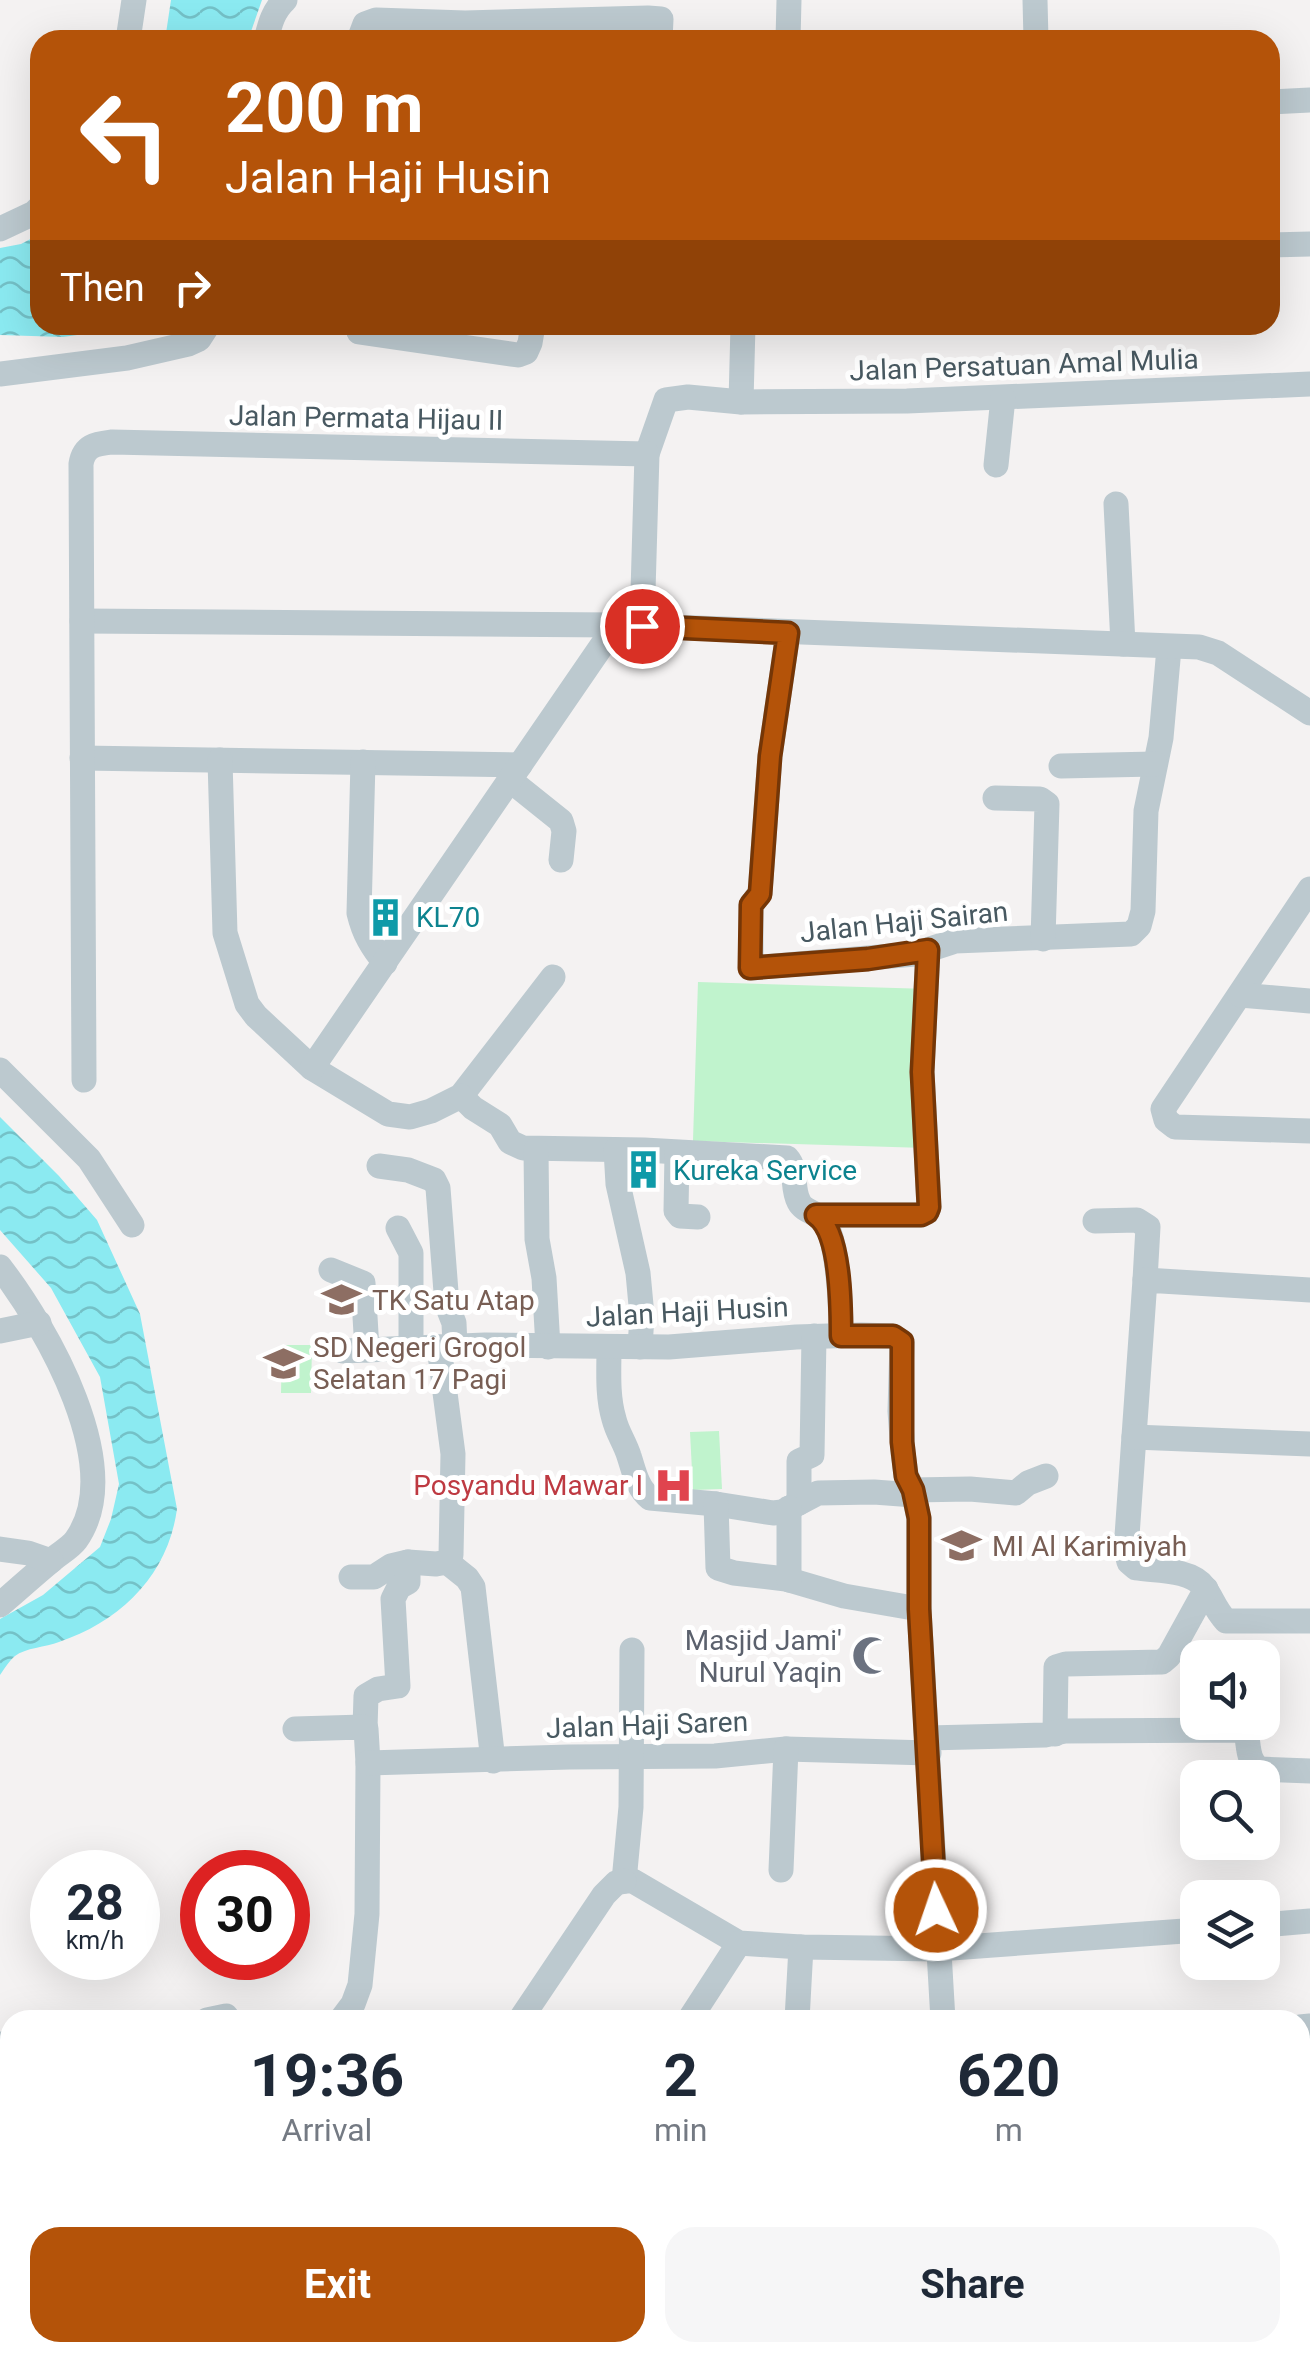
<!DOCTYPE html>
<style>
:root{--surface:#fff;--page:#f6f6f7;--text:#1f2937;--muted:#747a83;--accent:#b45309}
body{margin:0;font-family:Roboto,sans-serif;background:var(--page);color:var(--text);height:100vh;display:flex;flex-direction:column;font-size:38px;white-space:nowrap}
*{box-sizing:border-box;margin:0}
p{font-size:32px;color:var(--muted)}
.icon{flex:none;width:55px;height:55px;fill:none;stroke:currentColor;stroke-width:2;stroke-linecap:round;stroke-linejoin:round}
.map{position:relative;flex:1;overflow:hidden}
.details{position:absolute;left:0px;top:2010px;width:1310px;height:352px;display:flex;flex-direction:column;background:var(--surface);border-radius:30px 30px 0 0;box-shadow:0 10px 40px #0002}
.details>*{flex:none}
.top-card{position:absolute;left:30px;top:30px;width:1250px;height:305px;border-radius:30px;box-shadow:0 10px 40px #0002;background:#b45309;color:#fff;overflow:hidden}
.fabs{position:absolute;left:1180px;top:1640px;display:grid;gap:20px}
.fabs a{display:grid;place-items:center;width:100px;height:100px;border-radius:20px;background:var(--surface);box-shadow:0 10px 40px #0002;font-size:50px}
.speed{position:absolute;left:30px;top:1850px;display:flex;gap:20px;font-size:50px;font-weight:700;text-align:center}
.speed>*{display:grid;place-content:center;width:130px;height:130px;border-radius:50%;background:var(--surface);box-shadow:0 10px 40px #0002;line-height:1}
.speed small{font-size:25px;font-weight:400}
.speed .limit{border:15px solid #d22;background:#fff;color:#111}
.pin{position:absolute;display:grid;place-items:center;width:85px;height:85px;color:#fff;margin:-42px;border:5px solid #fff;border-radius:50%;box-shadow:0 2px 10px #0007}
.me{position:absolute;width:110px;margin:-55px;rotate:357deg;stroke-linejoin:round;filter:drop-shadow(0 0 8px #0008)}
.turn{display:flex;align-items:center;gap:35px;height:210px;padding:0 30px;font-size:45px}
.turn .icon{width:130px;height:130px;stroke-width:2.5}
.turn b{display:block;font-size:70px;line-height:85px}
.then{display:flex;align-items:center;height:95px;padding:0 30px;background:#0003;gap:20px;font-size:38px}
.eta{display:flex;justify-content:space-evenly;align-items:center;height:170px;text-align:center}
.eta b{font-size:60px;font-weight:700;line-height:70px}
.cta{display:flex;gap:20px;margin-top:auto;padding:20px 30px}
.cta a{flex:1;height:115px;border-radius:30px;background:var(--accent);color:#fff;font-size:40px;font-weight:700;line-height:115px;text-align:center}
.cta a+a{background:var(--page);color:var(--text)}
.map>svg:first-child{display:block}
.green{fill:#c0f3cd}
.water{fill:url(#water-waves)}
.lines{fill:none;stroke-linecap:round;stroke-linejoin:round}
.minor{stroke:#bcc9cf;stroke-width:25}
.route-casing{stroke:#753606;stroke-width:25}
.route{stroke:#b45309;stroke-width:18}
.labels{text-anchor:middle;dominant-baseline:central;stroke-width:10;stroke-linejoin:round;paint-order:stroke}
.street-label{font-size:28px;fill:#485961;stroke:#fff}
.culture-label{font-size:28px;fill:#0d838f;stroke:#fff;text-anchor:start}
.education-label{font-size:28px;fill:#785e54;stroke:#fff;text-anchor:start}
.health-label{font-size:28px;fill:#be3a42;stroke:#fff;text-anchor:end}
.worship-label{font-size:28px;fill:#5b616d;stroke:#fff;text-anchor:end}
</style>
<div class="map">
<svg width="1310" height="2361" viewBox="0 0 1310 2361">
<defs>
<pattern id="water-waves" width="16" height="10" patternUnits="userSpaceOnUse" patternTransform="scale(2.5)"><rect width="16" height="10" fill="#8beaf1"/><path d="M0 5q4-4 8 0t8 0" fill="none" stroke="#74c1c7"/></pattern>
</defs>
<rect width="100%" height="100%" fill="#f4f2f2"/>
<g class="green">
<polygon points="698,982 929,989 925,1148 693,1141"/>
<polygon points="282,1345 312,1345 311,1393 281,1393"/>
<polygon points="719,1431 722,1489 693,1490 690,1432"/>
</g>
<g class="water">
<polygon points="171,0 262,0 248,40 165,40"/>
<polygon points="40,234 40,325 148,325 63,337 0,335 0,248 21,244"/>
<path d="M0,1117L59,1176L97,1220L140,1314L177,1509C168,1575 121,1621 59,1642C46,1647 25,1648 15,1656C9,1661 4,1669 0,1675V1619L43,1595L100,1547L111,1519L119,1484L100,1377L51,1288L0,1230Z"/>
<rect x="32" y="2353" width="98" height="8"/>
</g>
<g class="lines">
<g class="minor">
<polyline points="1035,0 1036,40"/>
<polyline points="128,40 134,0"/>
<path d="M266,40C270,24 273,11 285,0"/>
<polyline points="359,40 365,24 376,20 465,23 648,18 661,19 660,40"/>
<polyline points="788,40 789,0"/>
<polyline points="1270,102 1310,100"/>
<polyline points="0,229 34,213 40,207"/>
<polyline points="1270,245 1310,244"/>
<polyline points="359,332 518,355 526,352 530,343 533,325"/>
<polyline points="0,374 127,358 188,344 199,339 208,325"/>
<polyline points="741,402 743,325"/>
<polyline points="647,454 666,400 688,397 741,402 907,401 1310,384"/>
<polyline points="996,465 1003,398"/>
<polyline points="1116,504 1123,644"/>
<polyline points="82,621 616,625"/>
<polyline points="788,633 770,756 760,893 751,905 751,968 915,954 955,941 1131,934 1139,926 1143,911 1146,811 1161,738 1169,648"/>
<polyline points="82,758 520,765"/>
<polyline points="220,760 225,933 247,1004 256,1016 312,1068 388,1114 410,1117 431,1111 461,1096 553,977"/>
<path d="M363,762L359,913C364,934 372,947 385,963"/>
<polyline points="1061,766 1155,764"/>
<polyline points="511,781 561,821 564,831 561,860"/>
<polyline points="995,798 1040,799 1047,804 1043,939"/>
<polyline points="1310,889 1163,1109 1166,1120 1175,1127 1310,1131"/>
<polyline points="1240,995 1310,1001"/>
<polyline points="312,1068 616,625 1199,647 1218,653 1310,713"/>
<polyline points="0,1070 89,1159 132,1225"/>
<path d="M84,1080L81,464C84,445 96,444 112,442L647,454L642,626"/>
<path d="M461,1096L473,1108L500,1125L510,1142L523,1148L644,1150L787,1158C798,1170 791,1188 799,1202C804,1212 817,1212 823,1220C839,1240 841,1310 841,1335"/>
<polyline points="536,1150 537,1239 544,1278 548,1347"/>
<polyline points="616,1150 618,1184 638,1273 642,1316 640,1347"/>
<polyline points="677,1153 676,1211 680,1216 698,1217"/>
<polyline points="379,1166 408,1170 434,1180 438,1188 447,1305 454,1323 455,1346"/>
<polyline points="816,1215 921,1215 927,1212 929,1207 922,1071 928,950"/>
<polyline points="1095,1221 1137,1220 1148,1227 1145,1280"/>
<polyline points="398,1228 411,1253 411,1348"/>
<path d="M0,1267C46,1327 128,1467 76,1540C70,1548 60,1553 52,1560C35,1574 17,1590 0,1605"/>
<polyline points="331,1270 363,1283 367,1350"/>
<path d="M1310,1290L1145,1280L1126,1550L1129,1562L1136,1568C1157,1571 1191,1569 1204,1587C1213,1599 1214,1608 1226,1621H1310"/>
<polyline points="0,1331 39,1323"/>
<path d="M609,1347C609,1370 607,1396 614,1419C617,1432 625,1443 629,1456C634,1471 637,1488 650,1498L716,1504L773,1513L782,1512L818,1493L874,1492L914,1495"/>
<polyline points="343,1351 485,1345 669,1347 796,1337 861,1335 893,1336 902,1342 900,1411 903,1452 906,1475 913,1490 919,1519 919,1609 943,2020"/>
<polyline points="1134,1437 1310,1444"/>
<polyline points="913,1490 970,1489 1016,1493 1028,1483 1046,1476"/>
<polyline points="799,1503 799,1461 812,1455 814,1336"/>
<polyline points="716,1504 718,1568 734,1573 786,1579 844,1596 919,1609"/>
<polyline points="789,1508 789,1580"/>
<polyline points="0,1549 28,1553 51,1561"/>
<polyline points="447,1562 467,1578 473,1587 493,1761"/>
<polyline points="351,1577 374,1577 391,1566 408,1562 436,1564 447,1562 451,1555 453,1454 439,1347"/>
<polyline points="365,1728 366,1696 378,1689 398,1686 393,1599 399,1587 408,1582 408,1562"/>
<polyline points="295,1729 363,1727 366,1729 368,1763 367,1914 360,1985 353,2004 341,2020"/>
<polyline points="1055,1734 1056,1667 1066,1664 1162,1662 1169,1656 1206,1589"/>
<path d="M928,1738L1045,1735L1065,1731L1241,1730L1246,1731C1249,1745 1247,1762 1260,1769L1310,1771"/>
<polyline points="368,1763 569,1757 715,1756 786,1749 929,1753"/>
<polyline points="781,1870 786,1749"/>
<polyline points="624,1881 633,1881 739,1943 801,1947 938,1949 1198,1930"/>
<polyline points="624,1881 631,1807 632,1650"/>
<polyline points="1262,1925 1310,1921"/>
<polyline points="207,2020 226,2016 229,2020"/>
<polyline points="520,2020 604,1895 616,1883 624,1881"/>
<polyline points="689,2020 739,1943"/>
<polyline points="797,2020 801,1947"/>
<polyline points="1300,2027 1310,2026"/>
<polyline points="0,2044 10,2044"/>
<polyline points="1300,2149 1310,2149"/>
<polyline points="1300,2292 1310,2292"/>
<polyline points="203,2352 217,2361"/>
<polyline points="517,2352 532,2361"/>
<polyline points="295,2361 300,2352"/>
<polyline points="466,2361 471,2352"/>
<polyline points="782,2361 783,2352"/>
<polyline points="933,2361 934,2352"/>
<polyline points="1094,2361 1095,2352"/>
</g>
</g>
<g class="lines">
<defs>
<path id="route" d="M642,626L788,633L770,756L760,894L751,905L750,968L868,959L928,950L922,1072L929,1207L927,1212L921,1215H816C841,1232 841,1307 841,1336H893L902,1342V1442L906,1476L913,1490L919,1518V1609L936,1910"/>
</defs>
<use href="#route" class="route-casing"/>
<use href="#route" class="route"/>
</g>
<defs>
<symbol id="building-bare" viewBox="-9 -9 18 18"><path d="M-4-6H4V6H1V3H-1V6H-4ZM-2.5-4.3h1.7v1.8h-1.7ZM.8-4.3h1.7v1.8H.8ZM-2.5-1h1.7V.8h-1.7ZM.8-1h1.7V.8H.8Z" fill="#0f9aa8" stroke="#fff" stroke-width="2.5" paint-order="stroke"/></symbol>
<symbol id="school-bare" viewBox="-9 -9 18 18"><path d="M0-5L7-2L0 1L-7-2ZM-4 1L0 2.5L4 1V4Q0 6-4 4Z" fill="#8d6e63" stroke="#fff" stroke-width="2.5" paint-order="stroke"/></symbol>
<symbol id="hospital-bare" viewBox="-9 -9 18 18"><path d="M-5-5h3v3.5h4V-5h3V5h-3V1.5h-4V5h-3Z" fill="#e0444e" stroke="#fff" stroke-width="2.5" paint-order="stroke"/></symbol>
<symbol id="mosque-bare" viewBox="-9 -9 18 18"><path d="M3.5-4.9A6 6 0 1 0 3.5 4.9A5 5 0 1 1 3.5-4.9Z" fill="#6b7280" stroke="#fff" stroke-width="2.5" paint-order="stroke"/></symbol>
</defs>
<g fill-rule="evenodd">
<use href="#building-bare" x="358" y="890" width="55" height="55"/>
<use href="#building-bare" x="616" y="1142" width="55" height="55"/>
<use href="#school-bare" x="314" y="1272" width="55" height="55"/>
<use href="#school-bare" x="256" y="1336" width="55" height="55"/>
<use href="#hospital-bare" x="646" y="1458" width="55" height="55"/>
<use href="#school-bare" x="934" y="1518" width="55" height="55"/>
<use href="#mosque-bare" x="844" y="1628" width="55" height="55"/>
</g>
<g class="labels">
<g class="street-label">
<text transform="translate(1024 365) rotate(-2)">Jalan Persatuan Amal Mulia</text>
<text transform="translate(366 418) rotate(1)">Jalan Permata Hijau II</text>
<text transform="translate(904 922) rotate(-6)">Jalan Haji Sairan</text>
<text transform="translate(687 1312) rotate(-3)">Jalan Haji Husin</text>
<text transform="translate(647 1725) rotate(-2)">Jalan Haji Saren</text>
</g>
<g class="culture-label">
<text x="416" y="917">KL70</text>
<text x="673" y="1170">Kureka Service</text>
</g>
<g class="education-label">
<text x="372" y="1300">TK Satu Atap</text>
<text x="313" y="1347">SD Negeri Grogol<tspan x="313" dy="32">Selatan 17 Pagi</tspan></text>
<text x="992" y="1546">MI Al Karimiyah</text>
</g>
<g class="health-label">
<text x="643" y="1485">Posyandu Mawar I</text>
</g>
<g class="worship-label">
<text x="842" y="1640">Masjid Jami'<tspan x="842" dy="32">Nurul Yaqin</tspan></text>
</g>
</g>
</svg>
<div class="fabs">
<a><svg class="icon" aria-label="sound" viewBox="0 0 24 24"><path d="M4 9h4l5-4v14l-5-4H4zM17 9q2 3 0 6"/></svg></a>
<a><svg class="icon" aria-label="search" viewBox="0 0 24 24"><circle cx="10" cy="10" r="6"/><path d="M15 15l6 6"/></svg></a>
<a><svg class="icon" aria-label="layers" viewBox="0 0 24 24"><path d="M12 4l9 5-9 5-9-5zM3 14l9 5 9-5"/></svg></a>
</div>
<div class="speed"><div>28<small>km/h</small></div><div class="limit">30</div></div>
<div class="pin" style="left:642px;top:626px;background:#d93025"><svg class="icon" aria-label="arrive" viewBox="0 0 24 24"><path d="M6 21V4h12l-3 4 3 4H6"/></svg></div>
<svg class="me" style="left:936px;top:1910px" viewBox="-20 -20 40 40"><circle r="17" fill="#b45309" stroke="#fff" stroke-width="3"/><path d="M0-11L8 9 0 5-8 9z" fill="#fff"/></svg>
<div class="top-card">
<div class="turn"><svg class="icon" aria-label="left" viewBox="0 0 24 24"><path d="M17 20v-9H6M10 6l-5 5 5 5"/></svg><div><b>200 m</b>Jalan Haji Husin</div></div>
<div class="then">Then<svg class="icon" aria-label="right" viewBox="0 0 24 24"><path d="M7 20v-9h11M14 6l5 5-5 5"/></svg></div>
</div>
<section class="details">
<div class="eta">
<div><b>19:36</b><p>Arrival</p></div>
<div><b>2</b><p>min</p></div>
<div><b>620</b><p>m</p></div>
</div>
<div class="cta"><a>Exit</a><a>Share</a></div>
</section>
</div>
